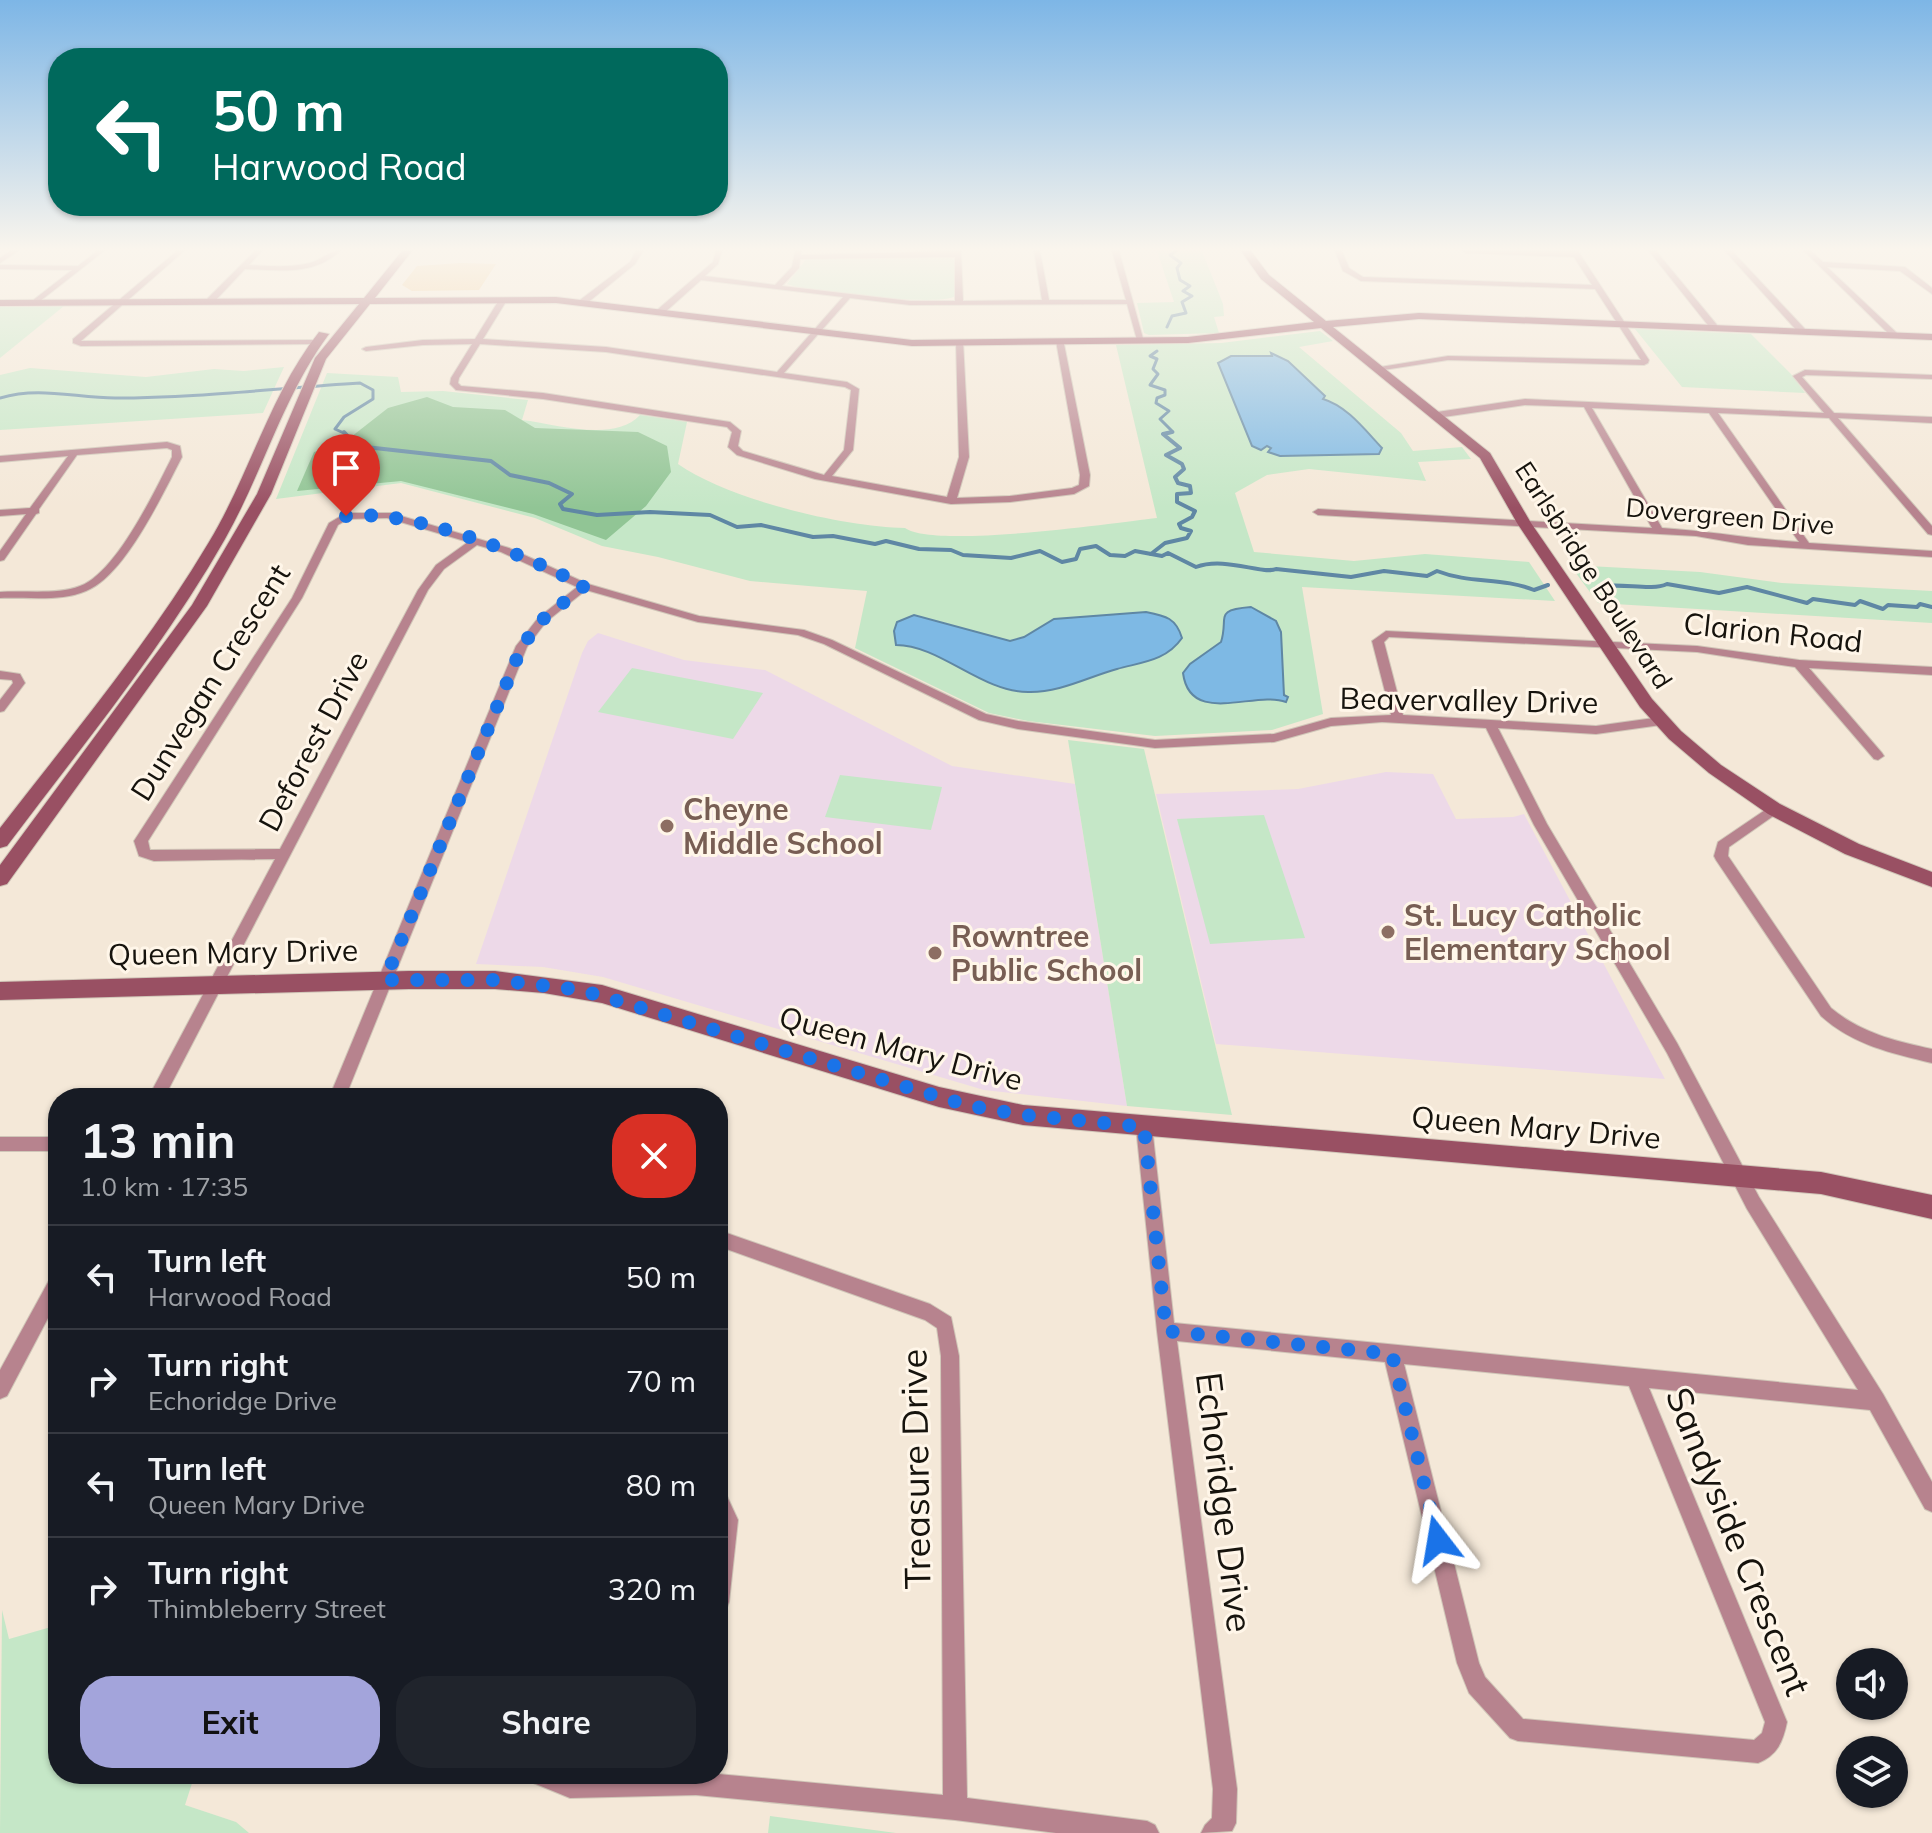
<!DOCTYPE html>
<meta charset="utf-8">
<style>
:root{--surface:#171b24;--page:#20242c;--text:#f1f3f6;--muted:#9ea1a6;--line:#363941;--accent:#a3a4db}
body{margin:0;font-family:Mulish,sans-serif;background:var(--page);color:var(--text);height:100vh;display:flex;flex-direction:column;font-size:30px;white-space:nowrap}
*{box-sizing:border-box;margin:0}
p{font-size:26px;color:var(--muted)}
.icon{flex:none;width:44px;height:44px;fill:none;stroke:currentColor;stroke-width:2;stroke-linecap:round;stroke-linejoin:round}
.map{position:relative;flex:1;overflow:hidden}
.sheet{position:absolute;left:48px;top:1088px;width:680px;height:696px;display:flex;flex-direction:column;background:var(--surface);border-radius:32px;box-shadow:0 2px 6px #0004}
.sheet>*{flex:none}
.top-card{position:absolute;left:48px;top:48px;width:680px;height:168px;border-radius:32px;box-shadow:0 2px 6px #0004;background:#00695c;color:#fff;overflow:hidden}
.buttons{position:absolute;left:1836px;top:1648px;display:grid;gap:16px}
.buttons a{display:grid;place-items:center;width:72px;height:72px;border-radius:50%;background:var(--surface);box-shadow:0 2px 6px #0004;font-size:40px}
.pin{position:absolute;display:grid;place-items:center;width:68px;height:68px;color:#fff;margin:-82px -34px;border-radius:50% 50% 50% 0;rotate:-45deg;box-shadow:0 0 8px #0007}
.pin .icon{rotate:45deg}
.me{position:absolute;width:88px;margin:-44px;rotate:346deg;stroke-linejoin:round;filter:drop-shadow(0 0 6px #0008)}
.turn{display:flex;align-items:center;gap:28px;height:168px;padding:0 32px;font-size:36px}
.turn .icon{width:104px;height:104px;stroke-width:2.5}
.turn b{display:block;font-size:56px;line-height:68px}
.round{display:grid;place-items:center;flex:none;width:84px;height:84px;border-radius:32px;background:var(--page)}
.overview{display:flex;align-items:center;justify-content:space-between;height:136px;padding:0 32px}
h1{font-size:48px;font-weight:700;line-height:60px}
.cta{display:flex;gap:16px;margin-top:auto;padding:16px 32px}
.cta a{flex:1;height:92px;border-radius:32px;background:var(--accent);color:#111;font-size:32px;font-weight:700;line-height:92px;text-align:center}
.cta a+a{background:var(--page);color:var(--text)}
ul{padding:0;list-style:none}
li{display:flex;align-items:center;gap:24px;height:104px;padding:0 32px;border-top:2px solid var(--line)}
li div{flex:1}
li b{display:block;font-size:30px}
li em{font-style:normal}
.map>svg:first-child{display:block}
.education{fill:#edd9e8}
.green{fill:#c5e7c7}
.forest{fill:#91c595}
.water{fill:#7eb9e4;stroke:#5f87a4;stroke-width:2}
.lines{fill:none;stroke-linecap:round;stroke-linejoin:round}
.stream-far1{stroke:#5f87a4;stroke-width:3}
.stream{stroke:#5f87a4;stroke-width:4}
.building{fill:#efc88e}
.street-casing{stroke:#d0c6b8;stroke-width:2}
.secondary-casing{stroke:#d0c6b8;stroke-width:2}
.street{fill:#b7838e;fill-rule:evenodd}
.secondary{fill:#995063;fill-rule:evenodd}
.route{stroke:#1a73e8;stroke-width:14;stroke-dasharray:0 25.2}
.education-dot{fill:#8d6e63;stroke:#fff6e9;stroke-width:3}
.labels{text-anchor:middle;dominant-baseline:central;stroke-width:6;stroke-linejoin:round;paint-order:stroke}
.far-street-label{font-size:26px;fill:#16130d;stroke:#fff6e9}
.street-label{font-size:30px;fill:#16130d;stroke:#fff6e9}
.education-label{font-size:30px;font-weight:bold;fill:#785e54;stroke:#fff6e9;text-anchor:start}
.near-street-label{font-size:36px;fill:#16130d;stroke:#fff6e9}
</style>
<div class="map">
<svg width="1932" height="1833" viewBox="0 0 1932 1833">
<rect width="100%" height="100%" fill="#f4e8d8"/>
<g class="education">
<polygon points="598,633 684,660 765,670 952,766 1075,784 1127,1106 984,1090 603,977 543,967 476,964 582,653 588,641"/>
<polygon points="1386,772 1433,774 1456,819 1513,817 1524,814 1665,1079 1216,1044 1156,794 1298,789"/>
</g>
<g class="green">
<polygon points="1157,251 1202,251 1223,304 1224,316 1214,317 1219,333 1149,335 1144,333 1137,303 1174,302"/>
<path d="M950,257L954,260L955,296C942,307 806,292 787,284L807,258Z"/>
<polygon points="64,306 0,358 0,307"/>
<polygon points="1635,329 1751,334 1791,374 1805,393 1682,387"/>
<path d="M1320,331L1333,341L1299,347L1401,433L1413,451L1462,447L1471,459L1418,462L1426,481L1309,469L1267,475L1235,493L1254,552L1354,561L1425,554L1529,562L1555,601L1302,587L1323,714L1272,730L1155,736L1028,721L989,713L855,648L867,591L750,581L658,557L602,546L535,518L401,483L276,499L327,373L398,377L401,392L443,391L528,400L522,420C556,424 614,443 640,415L687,422L678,464C730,500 843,527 905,528C935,549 1113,523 1157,518L1116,345L1221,343Z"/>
<polygon points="284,367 263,413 0,430 0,375 30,368 146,377 214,369 244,371"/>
<polygon points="1570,565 1700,572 1782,583 1932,591 1932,623 1598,603"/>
<polygon points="632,668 763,693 733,739 598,712"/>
<polygon points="1068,740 1144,749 1232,1115 1127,1106"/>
<polygon points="840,775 942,787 931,830 825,817"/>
<polygon points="1264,815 1305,938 1210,944 1177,819"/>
<polygon points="2,1610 9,1639 58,1625 58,1774 195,1774 185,1805 236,1822 249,1833 0,1833"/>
<polygon points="770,1816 896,1833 768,1833"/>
</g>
<polygon class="forest" points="427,397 453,407 505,410 535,428 638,432 667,446 671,472 646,506 606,540 533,514 401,481 297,491 314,452 342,444 388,408"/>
<g class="water">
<path d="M1271,353L1288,361L1325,396L1323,399C1347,406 1365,430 1382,448L1379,454L1280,456L1268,452L1271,448L1267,446L1261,450L1252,446L1218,363L1231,356H1272Z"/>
<path d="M1251,607L1276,621L1281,632L1284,695L1288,697L1286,702C1255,690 1190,727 1183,673L1190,664L1221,642C1229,617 1213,610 1251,607Z"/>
<path d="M1146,612C1166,616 1176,618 1182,638C1166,661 1142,662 1117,669C1088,677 1059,693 1028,692C981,692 940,645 896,645L894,631L897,622L914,615L1010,641L1024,637L1054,619Z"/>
</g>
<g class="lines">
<g class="stream-far1">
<polyline points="1167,327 1172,316 1186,313 1182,302 1192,296 1183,291 1190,286 1180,280 1177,268 1181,263 1170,255 1176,251"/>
<polyline points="1157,351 1150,356 1157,359 1153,369 1158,374 1150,385 1165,390 1165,395 1157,398 1156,403 1169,411 1160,419 1173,432 1163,434"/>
<path d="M0,398C39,386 76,398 115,398C197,398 279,388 360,383L373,390V399L344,417L335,429L346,434"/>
</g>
<g class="stream">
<path d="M344,432L357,446L491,461L510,475L549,483L572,494L560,504L563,509L597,515L650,512L710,515L737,527L761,525L813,537L833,536L875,544L886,541L919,549L951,550L963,555L1011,558L1040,551L1062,562L1076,559L1080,549L1096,546L1110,555L1125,556L1135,551L1162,556L1168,553L1196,567C1225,556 1262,575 1276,569L1351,577L1384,571L1427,576L1437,571C1470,584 1502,577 1534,590L1548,585"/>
<polyline points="1151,554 1165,543 1187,538 1191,531 1181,528 1179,524 1192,517 1195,511 1177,502 1177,494 1191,493 1190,486 1178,483 1175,477 1184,469 1182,464 1166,455 1180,448 1163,434 1172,432"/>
<path d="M1596,588C1618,581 1650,592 1667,584L1719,593L1747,587L1807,603L1813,599L1855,605L1860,601L1883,609L1888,605L1917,607L1920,604L1932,607"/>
</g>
</g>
<polygon class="building" points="461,263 496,264 479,290 412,291 402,285 417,266"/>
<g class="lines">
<defs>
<g id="street">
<polygon points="10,251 18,251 0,263 0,258"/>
<polygon points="97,251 104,251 35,305 32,305 32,301 72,270 0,269 0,265 78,266"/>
<polygon points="177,251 184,251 81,341 315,340 319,342 315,344 81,346 73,343 73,339"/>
<path d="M255,251H262L249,265C269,266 290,268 310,263C321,260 329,251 340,251C314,276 278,270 245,269L212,304H206V300Z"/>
<polygon points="636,251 643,251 635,264 586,304 580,304 580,300 630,262"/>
<path d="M716,251H722L718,264L705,276L775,285L792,267L795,251H801V255L961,251L963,301L1042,300L1034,251H1040L1049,300H1126L1112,251H1119L1144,342L1137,340L1127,304L910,305L850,298L784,373L847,382L859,389L853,450L832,476L947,497L959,457L956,342L963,340L969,457L957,498L1010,496L1072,488L1079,485L1080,475L1056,341L1063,339L1090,475L1089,486L1074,494L1010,502L951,504L815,479L737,455L728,447L732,432L727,427L543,399L456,390L450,384L451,378L472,344L423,345L366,351L362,349L366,347L423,340L475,339L499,300L503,298L507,300L483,339L606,347L777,372L843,297L701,280L663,314H657V310L713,262ZM955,257V301H910L782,286L799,268L800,259ZM480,344L606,352L845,387L851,390L844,450L824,475L743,451L738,446L741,431L730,422L543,393L461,386L458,383L459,378Z"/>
<polygon points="1335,251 1342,251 1349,268 1363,277 1592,285 1574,257 1466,253 1463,251 1578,251 1649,360 1648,363 1644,365 1448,360 1377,371 1376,369 1380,367 1448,356 1641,360 1595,289 1361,281 1343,271"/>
<polygon points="1649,251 1656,251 1717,325 1717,329 1711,329"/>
<polygon points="1725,251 1732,251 1805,329 1805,333 1799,333"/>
<polygon points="1804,251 1811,251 1823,262 1905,267 1932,288 1932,294 1900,271 1827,267 1899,335 1892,337"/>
<path d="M1805,370L1932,375V379L1806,375L1802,377L1834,413L1932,417V423L1838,418L1932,526V535L1928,534L1829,418L1718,413L1809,543L1932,551V557L1748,545L1696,536L1318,515L1313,512L1318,509L1652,528L1584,407L1525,405L1437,418L1433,415L1437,412L1525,399L1824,413L1793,376ZM1592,408L1709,413L1799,542C1753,539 1708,531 1662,528Z"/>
<path d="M167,442L180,446L182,457C163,493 125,576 86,591C61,602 27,597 0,598V592C25,590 57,595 80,586C116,573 155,491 172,457V450L167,448L77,455L39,509V513L36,514L4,560L0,561V551L26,514L0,516V510L30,508L68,456L0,462V456Z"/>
<path d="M346,513H391L509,548L588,584L699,616L804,630L832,640L986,714L1018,721L1155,740L1274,734L1331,718L1391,715L1372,641L1386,631L1697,646L1799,660L1932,667V675L1809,668L1882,753L1884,756L1878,760L1874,759L1795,667L1697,652L1389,637L1384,642L1403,715L1596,726L1661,717L1667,721L1661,725L1596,734L1498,728L1547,824L1677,1043L1759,1197L1883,1394L1932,1482V1512L1925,1509L1870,1410L1649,1388L1787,1722C1783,1741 1778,1755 1758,1763L1518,1741L1510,1738L1469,1693L1457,1663L1385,1362L1177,1341L1237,1789L1236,1823L1232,1831L1201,1833L1205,1825L1212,1818L1213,1789L1157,1331L1136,1127L1138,1122L1144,1120L1150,1122L1152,1127L1174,1323L1858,1390L1747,1209L1667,1053L1534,825L1486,728L1382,722L1331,726L1274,742L1155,748L1018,729L979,720L824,644L798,635L698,622L586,590L546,622L527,647L345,1098H329L516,646L538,618L577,587L501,552L477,545L444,569L428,590L164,1098H148L275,859L154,861L139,856L134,841L292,598L329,523ZM387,518L468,542L436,565L418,590L280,849L150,850L148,841L302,598L338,525L348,519ZM1404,1364L1629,1386L1765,1722L1762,1733L1754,1740L1523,1719L1485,1677L1479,1663Z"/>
<polygon points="0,671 20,674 25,683 4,711 0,712 0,700 13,683 12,680 0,679"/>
<path d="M1774,804L1779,806L1780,809L1779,812L1729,847L1728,856L1831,1008C1861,1033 1895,1041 1932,1049V1063C1891,1053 1853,1045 1821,1016L1716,860L1714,856L1718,842Z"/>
<rect x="0" y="1137" width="58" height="14"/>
<polygon points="718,1230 930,1304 951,1317 959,1356 967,1798 1147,1821 1155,1825 1159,1833 1056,1833 955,1820 696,1795 570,1798 531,1782 527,1774 718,1774 943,1795 941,1356 937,1328 925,1320 718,1246"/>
<polygon points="58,1272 58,1299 7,1396 0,1399 0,1370 52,1275"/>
<polygon points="718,1489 725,1492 738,1520 729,1602 726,1610 718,1613"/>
</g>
<g id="secondary">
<polygon points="402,251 412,251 375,298 556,297 912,340 1188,337 1314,322 1261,279 1241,251 1251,251 1269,275 1326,321 1419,313 1932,334 1932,340 1419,319 1333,327 1490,453 1531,523 1652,699 1681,731 1721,765 1780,804 1859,844 1932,872 1932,887 1845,854 1768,814 1709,773 1669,739 1640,707 1517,523 1480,458 1321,328 1188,343 912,346 556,303 370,304 326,359 271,494 207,606 7,884 0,886 0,865 192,605 257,494 315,358 359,304 0,306 0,300 364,298"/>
<path d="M319,332L329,334C283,396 263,472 225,539C163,648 82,746 7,846L0,848V828C72,735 149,643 209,542C250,474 270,394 319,332Z"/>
<polygon points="409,971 495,971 602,985 939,1087 1023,1105 1821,1172 1932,1195 1932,1219 1821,1194 1023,1125 939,1107 602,1003 544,993 495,989 409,989 0,1000 0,982"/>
</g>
</defs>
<use href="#street" class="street-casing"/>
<use href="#secondary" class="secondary-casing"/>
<use href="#street" class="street"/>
<use href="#secondary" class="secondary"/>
</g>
<linearGradient id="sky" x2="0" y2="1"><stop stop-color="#7db6e6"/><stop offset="0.49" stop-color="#faf5ed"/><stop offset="1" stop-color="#faf5ed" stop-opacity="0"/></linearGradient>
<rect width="1932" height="508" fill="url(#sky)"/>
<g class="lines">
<path class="route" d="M346,516C413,509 524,554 584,586L542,620L522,646L385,980H495L581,990L970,1106L1023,1115L1144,1127L1166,1331L1392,1354L1438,1540"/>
</g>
<g class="education-dot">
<circle cx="667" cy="826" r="8"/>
<circle cx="1388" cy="932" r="8"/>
<circle cx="935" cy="953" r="8"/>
</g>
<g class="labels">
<g class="far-street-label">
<text transform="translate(1730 516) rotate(5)">Dovergreen Drive</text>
<text transform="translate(1594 575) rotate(57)">Earlsbridge Boulevard</text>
</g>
<g class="street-label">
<text transform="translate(1773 632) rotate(6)">Clarion Road</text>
<text transform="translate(210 682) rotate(-58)">Dunvegan Crescent</text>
<text transform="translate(1469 700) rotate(1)">Beavervalley Drive</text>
<text transform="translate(313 741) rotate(-62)">Deforest Drive</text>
<text transform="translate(233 952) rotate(-1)">Queen Mary Drive</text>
<text transform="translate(901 1048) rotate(15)">Queen Mary Drive</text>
<text transform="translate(1536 1127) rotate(5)">Queen Mary Drive</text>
</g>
<g class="education-label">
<text x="683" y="809">Cheyne<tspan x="683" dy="34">Middle School</tspan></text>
<text x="1404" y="915">St. Lucy Catholic<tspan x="1404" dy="34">Elementary School</tspan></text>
<text x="951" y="936">Rowntree<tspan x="951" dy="34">Public School</tspan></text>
</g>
<g class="near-street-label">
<text transform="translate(915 1469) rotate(-91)">Treasure Drive</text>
<text transform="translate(1225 1502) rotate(83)">Echoridge Drive</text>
<text transform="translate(1739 1541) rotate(68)">Sandyside Crescent</text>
</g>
</g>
</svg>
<div class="buttons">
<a><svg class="icon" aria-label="sound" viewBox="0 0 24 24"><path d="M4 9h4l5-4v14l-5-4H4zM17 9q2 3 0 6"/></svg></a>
<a><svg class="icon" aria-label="layers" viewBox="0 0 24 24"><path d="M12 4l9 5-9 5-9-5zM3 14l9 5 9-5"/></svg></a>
</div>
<div class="pin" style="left:346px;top:516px;background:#d93025"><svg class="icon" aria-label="arrive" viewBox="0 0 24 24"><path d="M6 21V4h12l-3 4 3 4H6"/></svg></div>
<svg class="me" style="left:1438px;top:1540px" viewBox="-20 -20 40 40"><path d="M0-17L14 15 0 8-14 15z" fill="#1a73e8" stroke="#fff" stroke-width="4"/></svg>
<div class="top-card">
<div class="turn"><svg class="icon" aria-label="left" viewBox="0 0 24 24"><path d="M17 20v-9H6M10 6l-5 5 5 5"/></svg><div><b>50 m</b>Harwood Road</div></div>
</div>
<section class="sheet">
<div class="overview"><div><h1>13 min</h1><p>1.0 km · 17:35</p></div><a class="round" style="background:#d93025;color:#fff"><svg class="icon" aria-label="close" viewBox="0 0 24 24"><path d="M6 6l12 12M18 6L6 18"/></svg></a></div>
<ul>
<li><svg class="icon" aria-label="left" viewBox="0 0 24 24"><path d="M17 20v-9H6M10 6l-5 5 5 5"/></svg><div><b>Turn left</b><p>Harwood Road</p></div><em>50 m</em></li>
<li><svg class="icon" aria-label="right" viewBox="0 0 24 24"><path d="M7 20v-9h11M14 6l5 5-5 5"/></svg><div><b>Turn right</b><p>Echoridge Drive</p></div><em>70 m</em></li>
<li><svg class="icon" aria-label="left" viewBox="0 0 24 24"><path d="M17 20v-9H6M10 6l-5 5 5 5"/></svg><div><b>Turn left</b><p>Queen Mary Drive</p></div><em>80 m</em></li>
<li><svg class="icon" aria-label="right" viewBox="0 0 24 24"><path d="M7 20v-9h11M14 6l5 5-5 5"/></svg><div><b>Turn right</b><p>Thimbleberry Street</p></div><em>320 m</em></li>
</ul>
<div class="cta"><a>Exit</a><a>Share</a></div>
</section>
</div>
